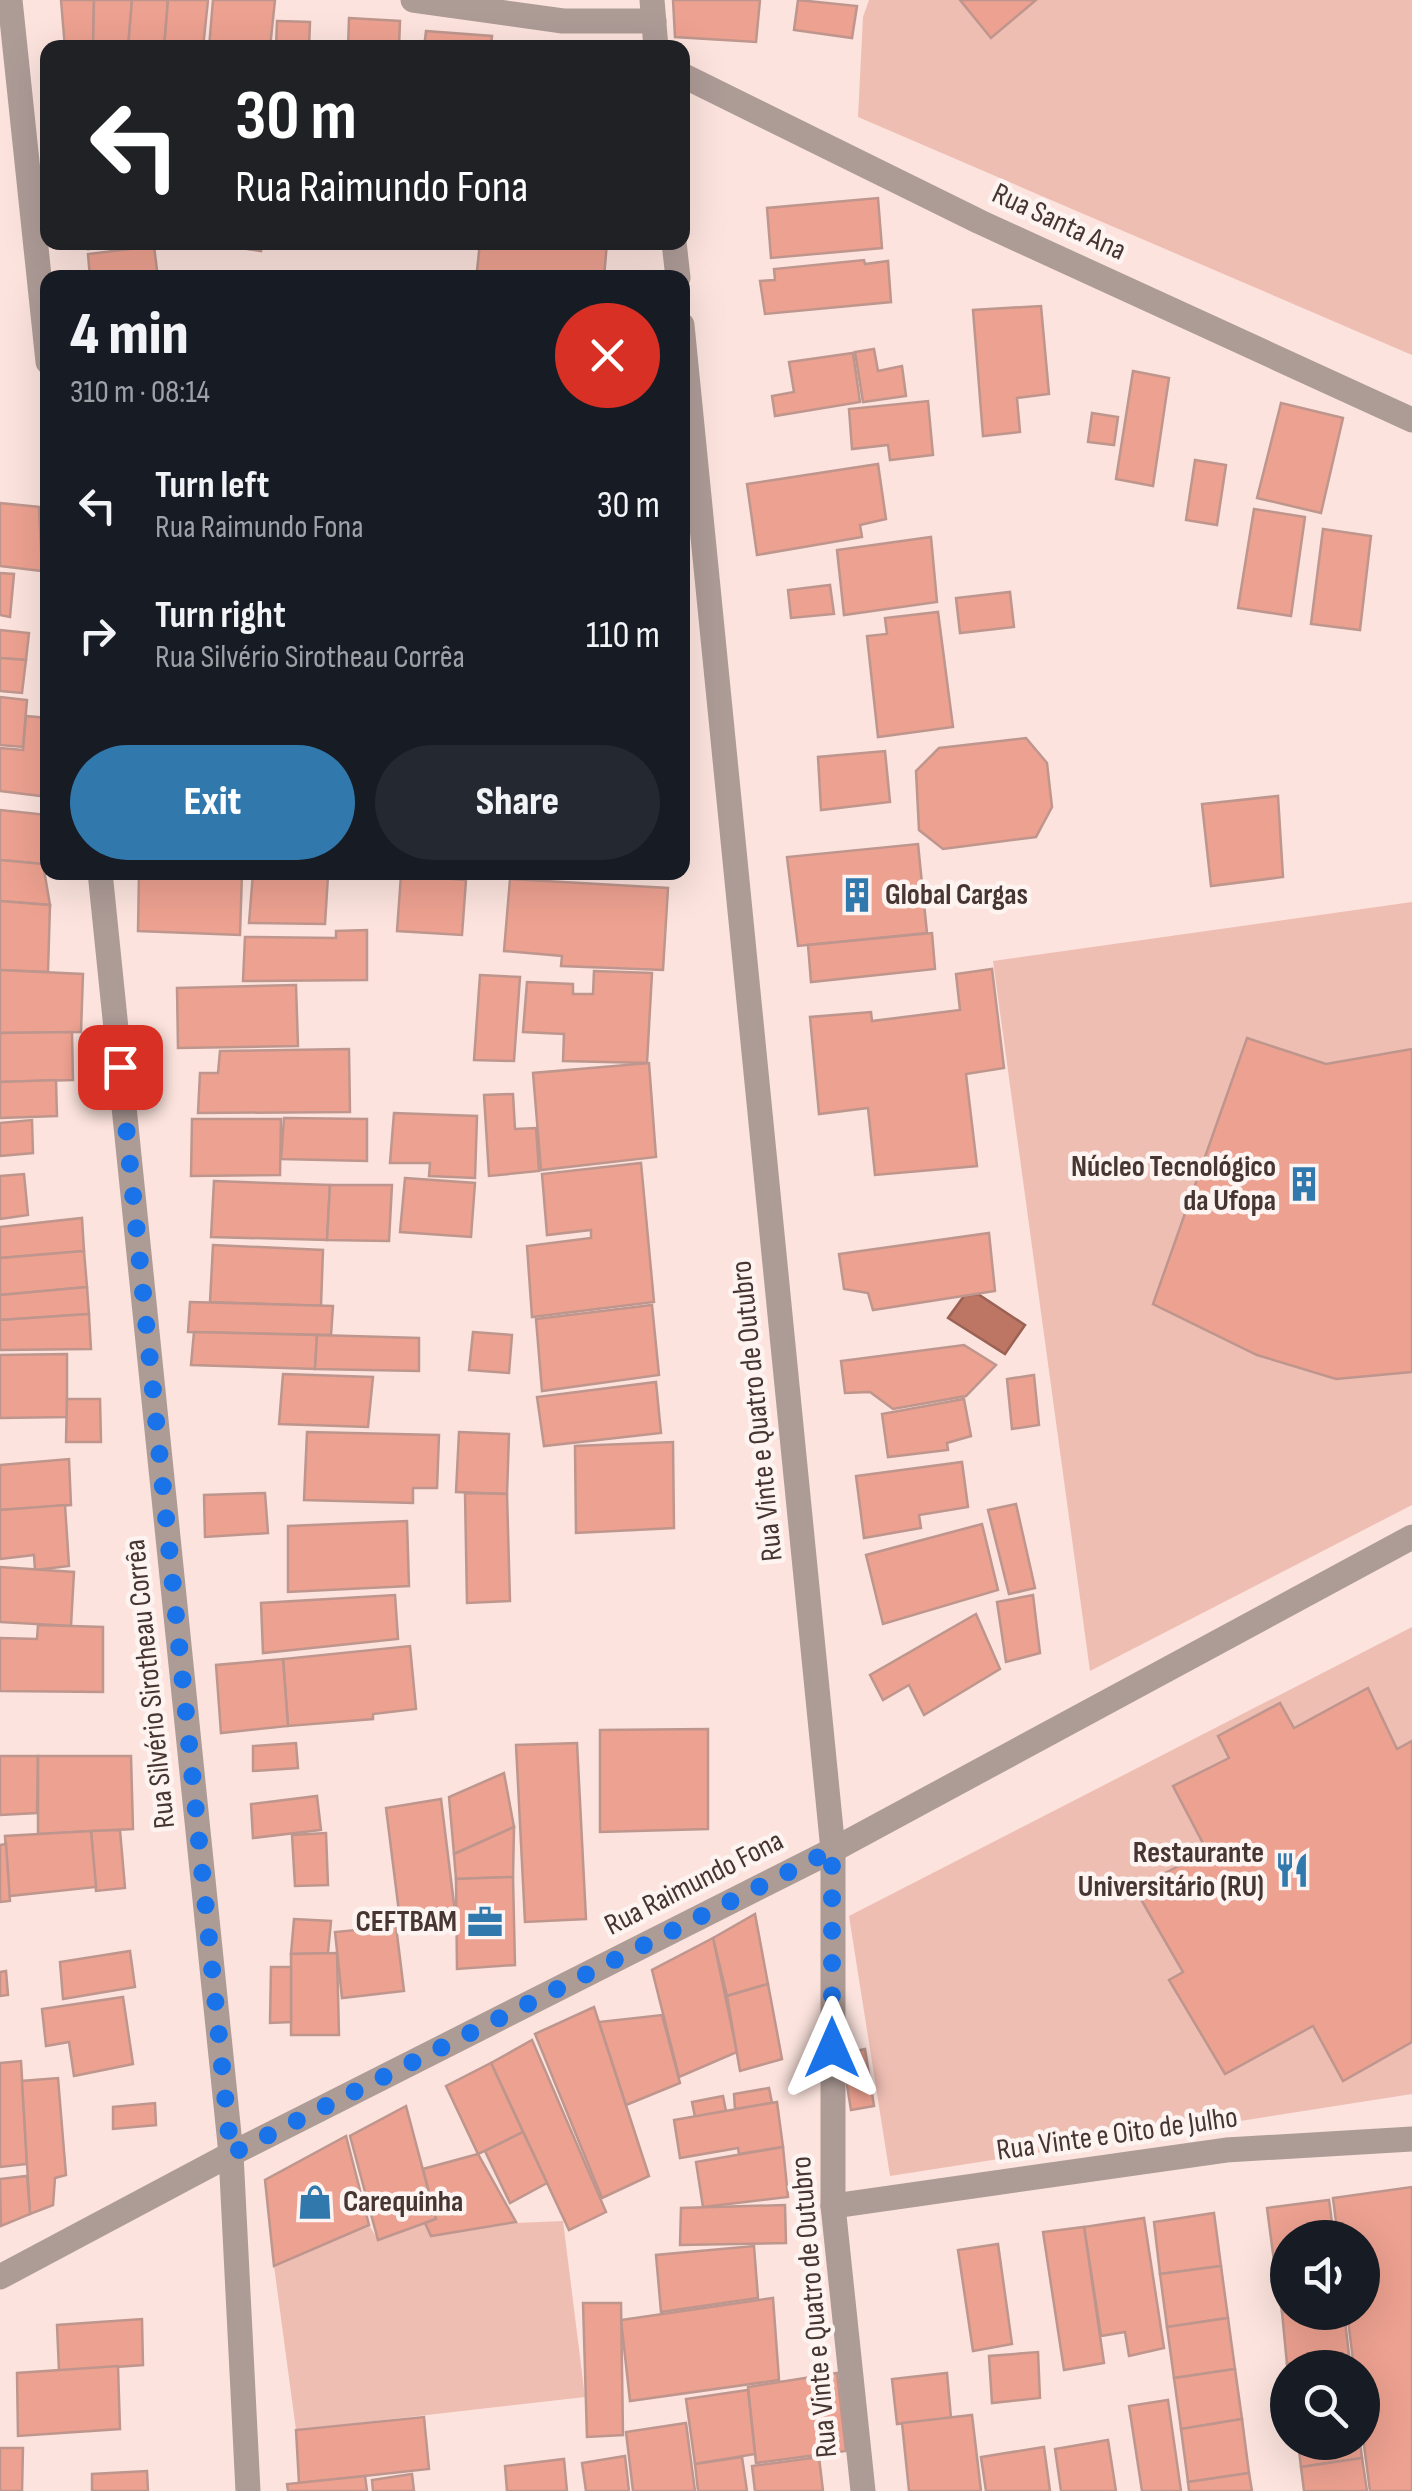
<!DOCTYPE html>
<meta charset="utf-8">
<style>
:root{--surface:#171b24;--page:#242831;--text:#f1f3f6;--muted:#9ea1a6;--accent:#3179ad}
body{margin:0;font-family:"Sofia Sans Condensed",sans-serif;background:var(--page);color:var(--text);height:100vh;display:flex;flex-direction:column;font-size:38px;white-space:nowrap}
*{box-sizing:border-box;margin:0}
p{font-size:32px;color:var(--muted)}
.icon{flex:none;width:55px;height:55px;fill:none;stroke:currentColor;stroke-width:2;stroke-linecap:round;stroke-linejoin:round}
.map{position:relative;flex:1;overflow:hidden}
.panel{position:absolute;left:40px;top:270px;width:650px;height:610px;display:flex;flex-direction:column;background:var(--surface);border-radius:20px;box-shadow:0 10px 40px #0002}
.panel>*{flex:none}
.top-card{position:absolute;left:40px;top:40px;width:650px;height:210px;border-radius:20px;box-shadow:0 10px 40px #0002;background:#202124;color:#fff;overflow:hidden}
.controls{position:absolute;left:1270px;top:2220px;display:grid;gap:20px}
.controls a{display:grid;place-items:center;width:110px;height:110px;border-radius:50%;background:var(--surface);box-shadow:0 10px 40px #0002;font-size:50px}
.pin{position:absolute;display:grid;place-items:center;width:85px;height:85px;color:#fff;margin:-42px;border-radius:20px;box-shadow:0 5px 15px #0006}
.me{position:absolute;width:110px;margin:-55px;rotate:0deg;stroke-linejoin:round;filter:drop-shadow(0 0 8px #0008)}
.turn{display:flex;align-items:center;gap:35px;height:210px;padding:0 30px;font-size:45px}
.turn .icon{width:130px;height:130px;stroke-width:2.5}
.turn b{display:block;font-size:70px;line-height:85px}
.round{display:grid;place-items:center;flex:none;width:105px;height:105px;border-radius:52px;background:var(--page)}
.overview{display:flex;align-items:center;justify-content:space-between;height:170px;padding:0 30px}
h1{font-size:60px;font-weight:800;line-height:75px}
.button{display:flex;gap:20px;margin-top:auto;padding:20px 30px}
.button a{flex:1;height:115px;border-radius:60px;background:var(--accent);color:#fff;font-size:40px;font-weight:800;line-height:115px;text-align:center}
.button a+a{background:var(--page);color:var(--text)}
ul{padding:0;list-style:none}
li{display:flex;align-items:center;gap:30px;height:130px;padding:0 30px}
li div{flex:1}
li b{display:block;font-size:38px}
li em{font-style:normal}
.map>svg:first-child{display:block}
.green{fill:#eebeb3}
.water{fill:#bd7564;stroke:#996255;stroke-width:2.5}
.building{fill:#eda190;stroke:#be968d;stroke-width:2.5}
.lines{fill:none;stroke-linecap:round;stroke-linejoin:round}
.minor{stroke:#ad9b96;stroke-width:25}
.tertiary{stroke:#ad9b96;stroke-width:25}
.route{stroke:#1a73e8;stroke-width:18;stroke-dasharray:0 32.4}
.labels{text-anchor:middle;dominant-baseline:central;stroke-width:9;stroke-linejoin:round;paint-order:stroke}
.street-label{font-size:30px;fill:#463531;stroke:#fdf4f2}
.poi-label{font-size:30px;font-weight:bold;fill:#463531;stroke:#fdf4f2;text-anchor:end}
</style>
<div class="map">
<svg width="1412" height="2491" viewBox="0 0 1412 2491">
<rect width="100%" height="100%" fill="#fce3dd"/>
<g class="green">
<polygon points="869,0 1412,0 1412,355 858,117 863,17"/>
<polygon points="1412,902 1412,1505 1090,1671 993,961"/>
<polygon points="1412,1627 1412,2094 890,2176 849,1916"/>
<polygon points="563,2221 585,2397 296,2430 274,2266 369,2225 378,2240 425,2223 431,2236 516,2223"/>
</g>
<polygon class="water" points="978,1294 1025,1325 1005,1354 948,1318 964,1296"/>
<g class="building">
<polygon points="61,0 94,0 93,48 65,48"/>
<polygon points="94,0 132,0 128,48 93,48"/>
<polygon points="132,0 168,0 164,48 128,48"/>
<polygon points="168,0 208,0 203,48 164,48"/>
<polygon points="213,0 275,0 270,48 209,48"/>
<polygon points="673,0 760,0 756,42 675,37"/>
<polygon points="798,0 857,6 852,38 794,30"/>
<polygon points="960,0 1036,0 991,38"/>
<polygon points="349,18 400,21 399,48 348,48"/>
<polygon points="277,21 310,22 309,48 276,48"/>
<polygon points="426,31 492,36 491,48 424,48"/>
<polygon points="878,198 882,248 771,258 767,208"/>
<polygon points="87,242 144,242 88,249"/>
<polygon points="197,242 262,242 261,251"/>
<polygon points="480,242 607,242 604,278 529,278 477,271"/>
<polygon points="154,246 158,278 90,278 88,254"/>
<polygon points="864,260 865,264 888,261 891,302 765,314 760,281 775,280 774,269"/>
<polygon points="1041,306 1049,394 1017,398 1020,432 983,436 973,310"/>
<polygon points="874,349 878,371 902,366 906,396 863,402 855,352"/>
<polygon points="853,353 860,402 775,416 772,396 794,392 789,362"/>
<polygon points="1133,371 1169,378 1153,486 1116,479"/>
<polygon points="928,401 933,455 890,460 888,445 852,449 849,409"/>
<polygon points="1281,403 1343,418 1321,513 1257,498"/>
<polygon points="1092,413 1118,417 1114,445 1088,442"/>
<polygon points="1195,460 1226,465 1217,525 1186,520"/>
<polygon points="878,464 886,519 860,525 862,537 757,555 747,484"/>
<polygon points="0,503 39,507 42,571 0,566"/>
<polygon points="1254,509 1305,517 1291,616 1238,608"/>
<polygon points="1323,529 1371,536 1360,630 1311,624"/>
<polygon points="931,537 937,602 844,615 837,550"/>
<polygon points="0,573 14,574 10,617 0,615"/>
<polygon points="830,585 834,614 791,618 788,590"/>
<polygon points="1010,592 1014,627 960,633 956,598"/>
<polygon points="938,612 953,727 878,737 867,636 887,634 885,618"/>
<polygon points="0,630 29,633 26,660 0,658"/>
<polygon points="0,658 26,660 22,693 0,691"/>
<polygon points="0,697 27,700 23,747 0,745"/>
<polygon points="26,716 48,718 41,796 0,791 0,748 23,750"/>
<polygon points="1026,738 1047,763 1052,807 1036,837 943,849 919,830 916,771 939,748"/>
<polygon points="885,751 890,802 821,810 818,757"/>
<polygon points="1278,796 1283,877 1211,886 1202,804"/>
<polygon points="0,810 48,815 43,864 0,860"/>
<polygon points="918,844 927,933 798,946 787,857"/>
<polygon points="0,860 43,864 50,905 0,901"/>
<polygon points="139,872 242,873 240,935 138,931"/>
<polygon points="318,872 380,872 379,877"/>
<polygon points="253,873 328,876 325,924 249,923"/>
<polygon points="401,875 466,880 462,935 397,931"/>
<polygon points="510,879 668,888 663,970 561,966 562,956 504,951"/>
<polygon points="0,901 50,905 48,972 0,970"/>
<polygon points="367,930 367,980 243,981 245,937 336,938 336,931"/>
<polygon points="932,933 935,969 811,982 808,945"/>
<polygon points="992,969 1004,1068 966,1074 977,1166 875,1175 868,1108 819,1114 810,1017 871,1012 872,1021 960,1010 956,974"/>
<polygon points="0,970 83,974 81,1032 0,1033"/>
<polygon points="594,971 652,973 647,1063 563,1061 564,1034 523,1032 527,982 573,984 573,994 593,994"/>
<polygon points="480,975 520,977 514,1061 474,1060"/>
<polygon points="296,985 298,1046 178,1048 177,988"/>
<polygon points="72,1032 73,1080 0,1082 0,1033"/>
<polygon points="1247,1038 1326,1064 1412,1049 1412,1372 1336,1379 1257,1355 1153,1304"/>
<polygon points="349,1049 350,1112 198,1113 200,1073 218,1073 220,1051"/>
<polygon points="649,1063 656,1157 541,1170 533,1073"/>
<polygon points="56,1080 57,1116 0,1118 0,1082"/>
<polygon points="513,1094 515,1129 536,1128 539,1171 489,1176 484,1095"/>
<polygon points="394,1113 477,1116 475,1178 429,1176 430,1163 390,1163"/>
<polygon points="284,1118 367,1119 367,1161 281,1159"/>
<polygon points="192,1119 281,1119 280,1175 191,1176"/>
<polygon points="32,1120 33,1153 0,1156 0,1123"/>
<polygon points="641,1163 654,1302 532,1317 527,1246 591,1238 591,1230 547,1235 542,1174"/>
<polygon points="24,1174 28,1215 0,1219 0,1176"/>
<polygon points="405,1178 475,1183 471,1237 400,1232"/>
<polygon points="214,1181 330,1185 327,1240 211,1237"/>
<polygon points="330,1185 392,1185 389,1241 327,1240"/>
<polygon points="82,1218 84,1251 0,1258 0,1227"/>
<polygon points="989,1233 995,1291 873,1310 868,1293 844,1289 839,1254"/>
<polygon points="213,1245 323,1250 321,1306 210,1302"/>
<polygon points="84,1251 87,1287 0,1295 0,1258"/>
<polygon points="87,1287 89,1314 0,1320 0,1295"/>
<polygon points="190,1302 333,1306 331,1335 188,1332"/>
<polygon points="652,1305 659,1375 542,1391 536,1319"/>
<polygon points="89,1314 91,1349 0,1350 0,1320"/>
<polygon points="194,1332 317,1335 315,1369 191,1365"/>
<polygon points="473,1332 512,1335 509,1373 469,1370"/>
<polygon points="317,1335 419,1338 419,1371 315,1369"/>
<polygon points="964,1345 996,1365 966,1396 893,1409 870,1392 845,1393 841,1361"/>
<polygon points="67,1354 67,1417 0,1418 0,1355"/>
<polygon points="283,1374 373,1377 368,1427 279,1424"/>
<polygon points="1034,1375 1039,1425 1012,1429 1007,1379"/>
<polygon points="656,1382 661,1433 544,1446 537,1397"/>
<polygon points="67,1399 100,1399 101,1442 66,1442"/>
<polygon points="964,1399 971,1436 947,1443 948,1450 888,1457 882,1414"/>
<polygon points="307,1432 439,1435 437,1488 413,1488 413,1503 304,1500"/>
<polygon points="459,1432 509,1434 507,1494 456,1492"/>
<polygon points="673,1442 674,1528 576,1533 575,1446"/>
<polygon points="69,1459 71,1505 0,1510 0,1465"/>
<polygon points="962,1462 968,1507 919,1515 921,1528 864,1538 856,1476"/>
<polygon points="265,1493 268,1533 205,1537 204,1495"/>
<polygon points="465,1493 507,1494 510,1601 467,1603"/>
<polygon points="1016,1504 1035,1588 1009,1594 988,1510"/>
<polygon points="65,1505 69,1566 35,1570 34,1555 0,1559 0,1510"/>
<polygon points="407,1521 409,1586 288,1592 288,1526"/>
<polygon points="982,1524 998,1590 883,1624 866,1555"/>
<polygon points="0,1567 74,1572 71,1626 0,1622"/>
<polygon points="395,1595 398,1639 263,1653 261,1603"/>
<polygon points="1033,1595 1040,1653 1006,1662 997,1602"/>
<polygon points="976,1614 1000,1669 924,1715 909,1685 883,1700 870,1675"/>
<polygon points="38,1625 103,1627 103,1692 0,1691 0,1638 37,1639"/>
<polygon points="410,1646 416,1709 373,1714 373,1719 288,1726 283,1659"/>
<polygon points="283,1659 288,1726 221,1733 216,1665"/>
<polygon points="1368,1688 1397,1749 1412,1741 1412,2042 1343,2081 1313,2026 1225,2074 1169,1980 1183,1972 1135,1889 1207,1851 1173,1786 1229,1758 1218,1736 1280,1703 1294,1728"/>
<polygon points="708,1729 708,1829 600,1832 600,1730"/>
<polygon points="296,1743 298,1768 253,1771 253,1746"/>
<polygon points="577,1743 586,1919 525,1922 516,1745"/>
<polygon points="0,1756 38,1756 37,1813 0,1815"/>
<polygon points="38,1756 131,1756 133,1829 38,1834"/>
<polygon points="504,1773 514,1827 454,1854 449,1797"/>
<polygon points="317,1796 321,1830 253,1838 251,1804"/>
<polygon points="441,1799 456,1920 401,1928 386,1808"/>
<polygon points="514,1827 513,1877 456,1879 454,1854"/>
<polygon points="120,1830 125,1888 96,1891 91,1831"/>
<polygon points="91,1831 96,1887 9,1896 5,1836"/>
<polygon points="326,1833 328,1885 295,1886 292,1835"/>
<polygon points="6,1844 10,1901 0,1902 0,1845"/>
<polygon points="513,1877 515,1965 457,1969 456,1879"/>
<polygon points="755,1914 768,1984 727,1996 713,1938"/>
<polygon points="294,1919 331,1921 328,1953 291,1954"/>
<polygon points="396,1926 404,1991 342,1998 335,1932"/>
<polygon points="713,1938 737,2052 679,2077 652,1970"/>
<polygon points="130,1951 135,1987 63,1999 60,1962"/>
<polygon points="337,1953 339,2035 291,2035 291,1954"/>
<polygon points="271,1967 291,1967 291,2022 270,2023"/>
<polygon points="6,1971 8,1995 0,1996 0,1972"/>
<polygon points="768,1984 782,2059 740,2071 727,1996"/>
<polygon points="123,1997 133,2064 74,2076 69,2042 46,2046 42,2009"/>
<polygon points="594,2007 649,2176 602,2198 535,2034"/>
<polygon points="662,2015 680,2083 626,2105 599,2022"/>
<polygon points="532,2040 606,2212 569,2230 491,2063"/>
<polygon points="865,2049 874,2106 851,2110 842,2054"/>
<polygon points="21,2061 27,2164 0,2167 0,2063"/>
<polygon points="491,2063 523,2132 478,2154 446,2086"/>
<polygon points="58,2078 66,2175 55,2178 53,2205 30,2214 22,2081"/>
<polygon points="769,2088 772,2103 735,2109 734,2094"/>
<polygon points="723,2096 726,2111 695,2117 692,2102"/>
<polygon points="777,2102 783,2147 739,2154 738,2148 680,2158 674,2120"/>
<polygon points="155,2103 156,2125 113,2129 113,2107"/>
<polygon points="406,2106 436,2219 378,2240 350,2136"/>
<polygon points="523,2132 547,2183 510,2203 485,2151"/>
<polygon points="346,2136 369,2225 274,2266 265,2180"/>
<polygon points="783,2147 788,2197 703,2207 696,2162"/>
<polygon points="478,2154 516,2222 431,2236 425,2223 436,2219 423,2169"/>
<polygon points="27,2176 30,2214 1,2226 0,2179"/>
<polygon points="1412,2187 1412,2491 1370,2491 1362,2430 1362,2368 1354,2368 1347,2312 1362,2312 1362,2238 1338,2238 1333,2198"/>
<polygon points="1329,2200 1334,2238 1288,2238 1288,2259 1274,2261 1267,2208"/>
<polygon points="785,2205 786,2243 680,2245 681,2208"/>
<polygon points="1214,2213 1221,2266 1160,2274 1154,2222"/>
<polygon points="1144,2218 1164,2348 1129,2356 1125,2332 1101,2336 1084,2227"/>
<polygon points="1084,2227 1104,2363 1064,2370 1043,2232"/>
<polygon points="998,2244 1012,2344 973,2351 958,2250"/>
<polygon points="754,2246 758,2298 661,2312 656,2255"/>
<polygon points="1288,2259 1288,2311 1282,2312 1274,2261"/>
<polygon points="1221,2266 1228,2318 1167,2327 1160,2274"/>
<polygon points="773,2298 779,2380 630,2401 621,2320"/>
<polygon points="583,2303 621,2303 623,2435 587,2437"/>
<polygon points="1282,2312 1344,2312 1349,2355 1287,2364"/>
<polygon points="1228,2318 1235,2369 1174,2378 1167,2327"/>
<polygon points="142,2319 143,2365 59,2371 57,2325"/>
<polygon points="1038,2352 1040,2398 992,2403 989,2356"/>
<polygon points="1349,2355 1350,2368 1288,2368 1287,2364"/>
<polygon points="118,2366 120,2429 18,2436 17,2373"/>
<polygon points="1235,2369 1242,2419 1181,2429 1174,2378"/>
<polygon points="837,2373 846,2451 756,2463 748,2387"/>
<polygon points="947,2373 951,2418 897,2424 892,2379"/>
<polygon points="748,2390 755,2454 695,2464 686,2399"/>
<polygon points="1168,2400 1181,2491 1142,2491 1129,2406"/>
<polygon points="972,2415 981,2491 909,2491 902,2423"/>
<polygon points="424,2417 429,2469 299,2483 296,2430"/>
<polygon points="1242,2419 1249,2473 1188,2482 1181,2429"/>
<polygon points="686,2423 695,2491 633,2491 626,2432"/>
<polygon points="1108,2440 1116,2491 1061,2491 1055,2449"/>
<polygon points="1298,2442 1360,2442 1362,2458 1301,2467"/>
<polygon points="1044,2447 1050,2491 986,2491 981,2457"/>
<polygon points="0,2448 23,2448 22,2491 0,2491"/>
<polygon points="625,2456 629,2491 586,2491 582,2463"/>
<polygon points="742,2457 747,2491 698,2491 695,2464"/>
<polygon points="819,2457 823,2491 755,2491 752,2466"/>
<polygon points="1362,2458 1367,2491 1304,2491 1301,2467"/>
<polygon points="564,2459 567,2491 507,2491 505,2466"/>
<polygon points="147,2471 148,2491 92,2491 92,2474"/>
<polygon points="1249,2473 1252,2491 1189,2491 1188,2482"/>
<polygon points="412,2474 414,2491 373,2491 372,2480"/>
<polygon points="365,2476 367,2491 288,2491 287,2484"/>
</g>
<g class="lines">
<g class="minor">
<polyline points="10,0 48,362"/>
<polyline points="413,0 563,21 654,21"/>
<polyline points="652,0 656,48"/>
<polyline points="682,75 980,222 1412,420"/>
<polyline points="674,242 678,278"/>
<polyline points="682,325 833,1850 833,2206 863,2491"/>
<polyline points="100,872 231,2154 248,2491"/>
<polyline points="833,1850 1412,1537"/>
<polyline points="833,2206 1226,2150 1412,2139"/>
</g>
<polyline class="tertiary" points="0,2277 231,2154 833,1850"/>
</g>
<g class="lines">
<polyline class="route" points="120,1067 231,2154 832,1850 832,2048"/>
</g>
<defs>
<symbol id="building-bare" viewBox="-9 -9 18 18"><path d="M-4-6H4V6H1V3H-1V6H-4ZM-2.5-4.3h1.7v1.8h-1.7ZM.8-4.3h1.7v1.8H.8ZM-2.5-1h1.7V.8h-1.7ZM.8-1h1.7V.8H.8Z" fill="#3179ad" stroke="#fdf4f2" stroke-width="2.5" paint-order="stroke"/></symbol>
<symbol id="restaurant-bare" viewBox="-9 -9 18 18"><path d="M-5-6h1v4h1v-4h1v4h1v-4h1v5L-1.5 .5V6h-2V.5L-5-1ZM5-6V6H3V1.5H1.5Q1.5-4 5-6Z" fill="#3179ad" stroke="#fdf4f2" stroke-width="2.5" paint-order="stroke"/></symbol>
<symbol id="office-bare" viewBox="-9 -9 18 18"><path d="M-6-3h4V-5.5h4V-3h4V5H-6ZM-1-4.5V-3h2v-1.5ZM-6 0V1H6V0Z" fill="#3179ad" stroke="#fdf4f2" stroke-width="2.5" paint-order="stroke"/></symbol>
<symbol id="shop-bare" viewBox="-9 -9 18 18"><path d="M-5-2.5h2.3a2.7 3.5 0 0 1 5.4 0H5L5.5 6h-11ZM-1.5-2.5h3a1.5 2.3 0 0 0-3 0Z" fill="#3179ad" stroke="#fdf4f2" stroke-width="2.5" paint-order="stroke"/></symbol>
</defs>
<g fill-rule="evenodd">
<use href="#building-bare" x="832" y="870" width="50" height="50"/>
<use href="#building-bare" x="1279" y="1159" width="50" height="50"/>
<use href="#restaurant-bare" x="1267" y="1845" width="50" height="50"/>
<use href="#office-bare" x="460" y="1897" width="50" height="50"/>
<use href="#shop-bare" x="290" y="2177" width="50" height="50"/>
</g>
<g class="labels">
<g class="street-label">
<text transform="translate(1059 222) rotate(25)">Rua Santa Ana</text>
<text transform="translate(757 1411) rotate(-96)">Rua Vinte e Quatro de Outubro</text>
<text transform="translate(150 1684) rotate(-96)">Rua Silvério Sirotheau Corrêa</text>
<text transform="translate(694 1883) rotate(-27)">Rua Raimundo Fona</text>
<text transform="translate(1117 2134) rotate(-8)">Rua Vinte e Oito de Julho</text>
<text transform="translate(814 2307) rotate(-95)">Rua Vinte e Quatro de Outubro</text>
</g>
<g class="poi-label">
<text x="885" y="895" text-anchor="start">Global Cargas</text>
<text x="1276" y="1167">Núcleo Tecnológico<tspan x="1276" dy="34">da Ufopa</tspan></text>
<text x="1264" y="1853">Restaurante<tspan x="1264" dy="34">Universitário (RU)</tspan></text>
<text x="457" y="1922">CEFTBAM</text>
<text x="343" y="2202" text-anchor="start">Carequinha</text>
</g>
</g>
</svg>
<div class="controls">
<a><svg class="icon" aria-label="sound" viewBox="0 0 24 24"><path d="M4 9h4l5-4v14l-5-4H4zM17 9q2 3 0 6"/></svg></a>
<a><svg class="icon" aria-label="search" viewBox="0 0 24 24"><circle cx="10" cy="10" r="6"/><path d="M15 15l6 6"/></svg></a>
</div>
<div class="pin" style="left:120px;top:1067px;background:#d93025"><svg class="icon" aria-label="arrive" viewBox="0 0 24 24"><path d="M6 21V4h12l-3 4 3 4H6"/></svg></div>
<svg class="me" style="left:832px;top:2048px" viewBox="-20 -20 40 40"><path d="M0-17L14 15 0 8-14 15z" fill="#1a73e8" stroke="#fff" stroke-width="4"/></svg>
<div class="top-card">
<div class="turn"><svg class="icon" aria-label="left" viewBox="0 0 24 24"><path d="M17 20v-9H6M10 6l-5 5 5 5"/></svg><div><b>30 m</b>Rua Raimundo Fona</div></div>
</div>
<section class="panel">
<div class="overview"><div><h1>4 min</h1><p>310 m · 08:14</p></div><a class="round" style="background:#d93025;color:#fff"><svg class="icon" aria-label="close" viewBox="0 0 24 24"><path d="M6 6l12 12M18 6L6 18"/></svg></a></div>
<ul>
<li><svg class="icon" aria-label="left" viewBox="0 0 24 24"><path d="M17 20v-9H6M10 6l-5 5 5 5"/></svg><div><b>Turn left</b><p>Rua Raimundo Fona</p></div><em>30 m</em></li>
<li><svg class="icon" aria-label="right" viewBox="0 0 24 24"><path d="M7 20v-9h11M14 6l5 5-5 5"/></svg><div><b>Turn right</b><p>Rua Silvério Sirotheau Corrêa</p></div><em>110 m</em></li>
</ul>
<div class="button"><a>Exit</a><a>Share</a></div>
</section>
</div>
